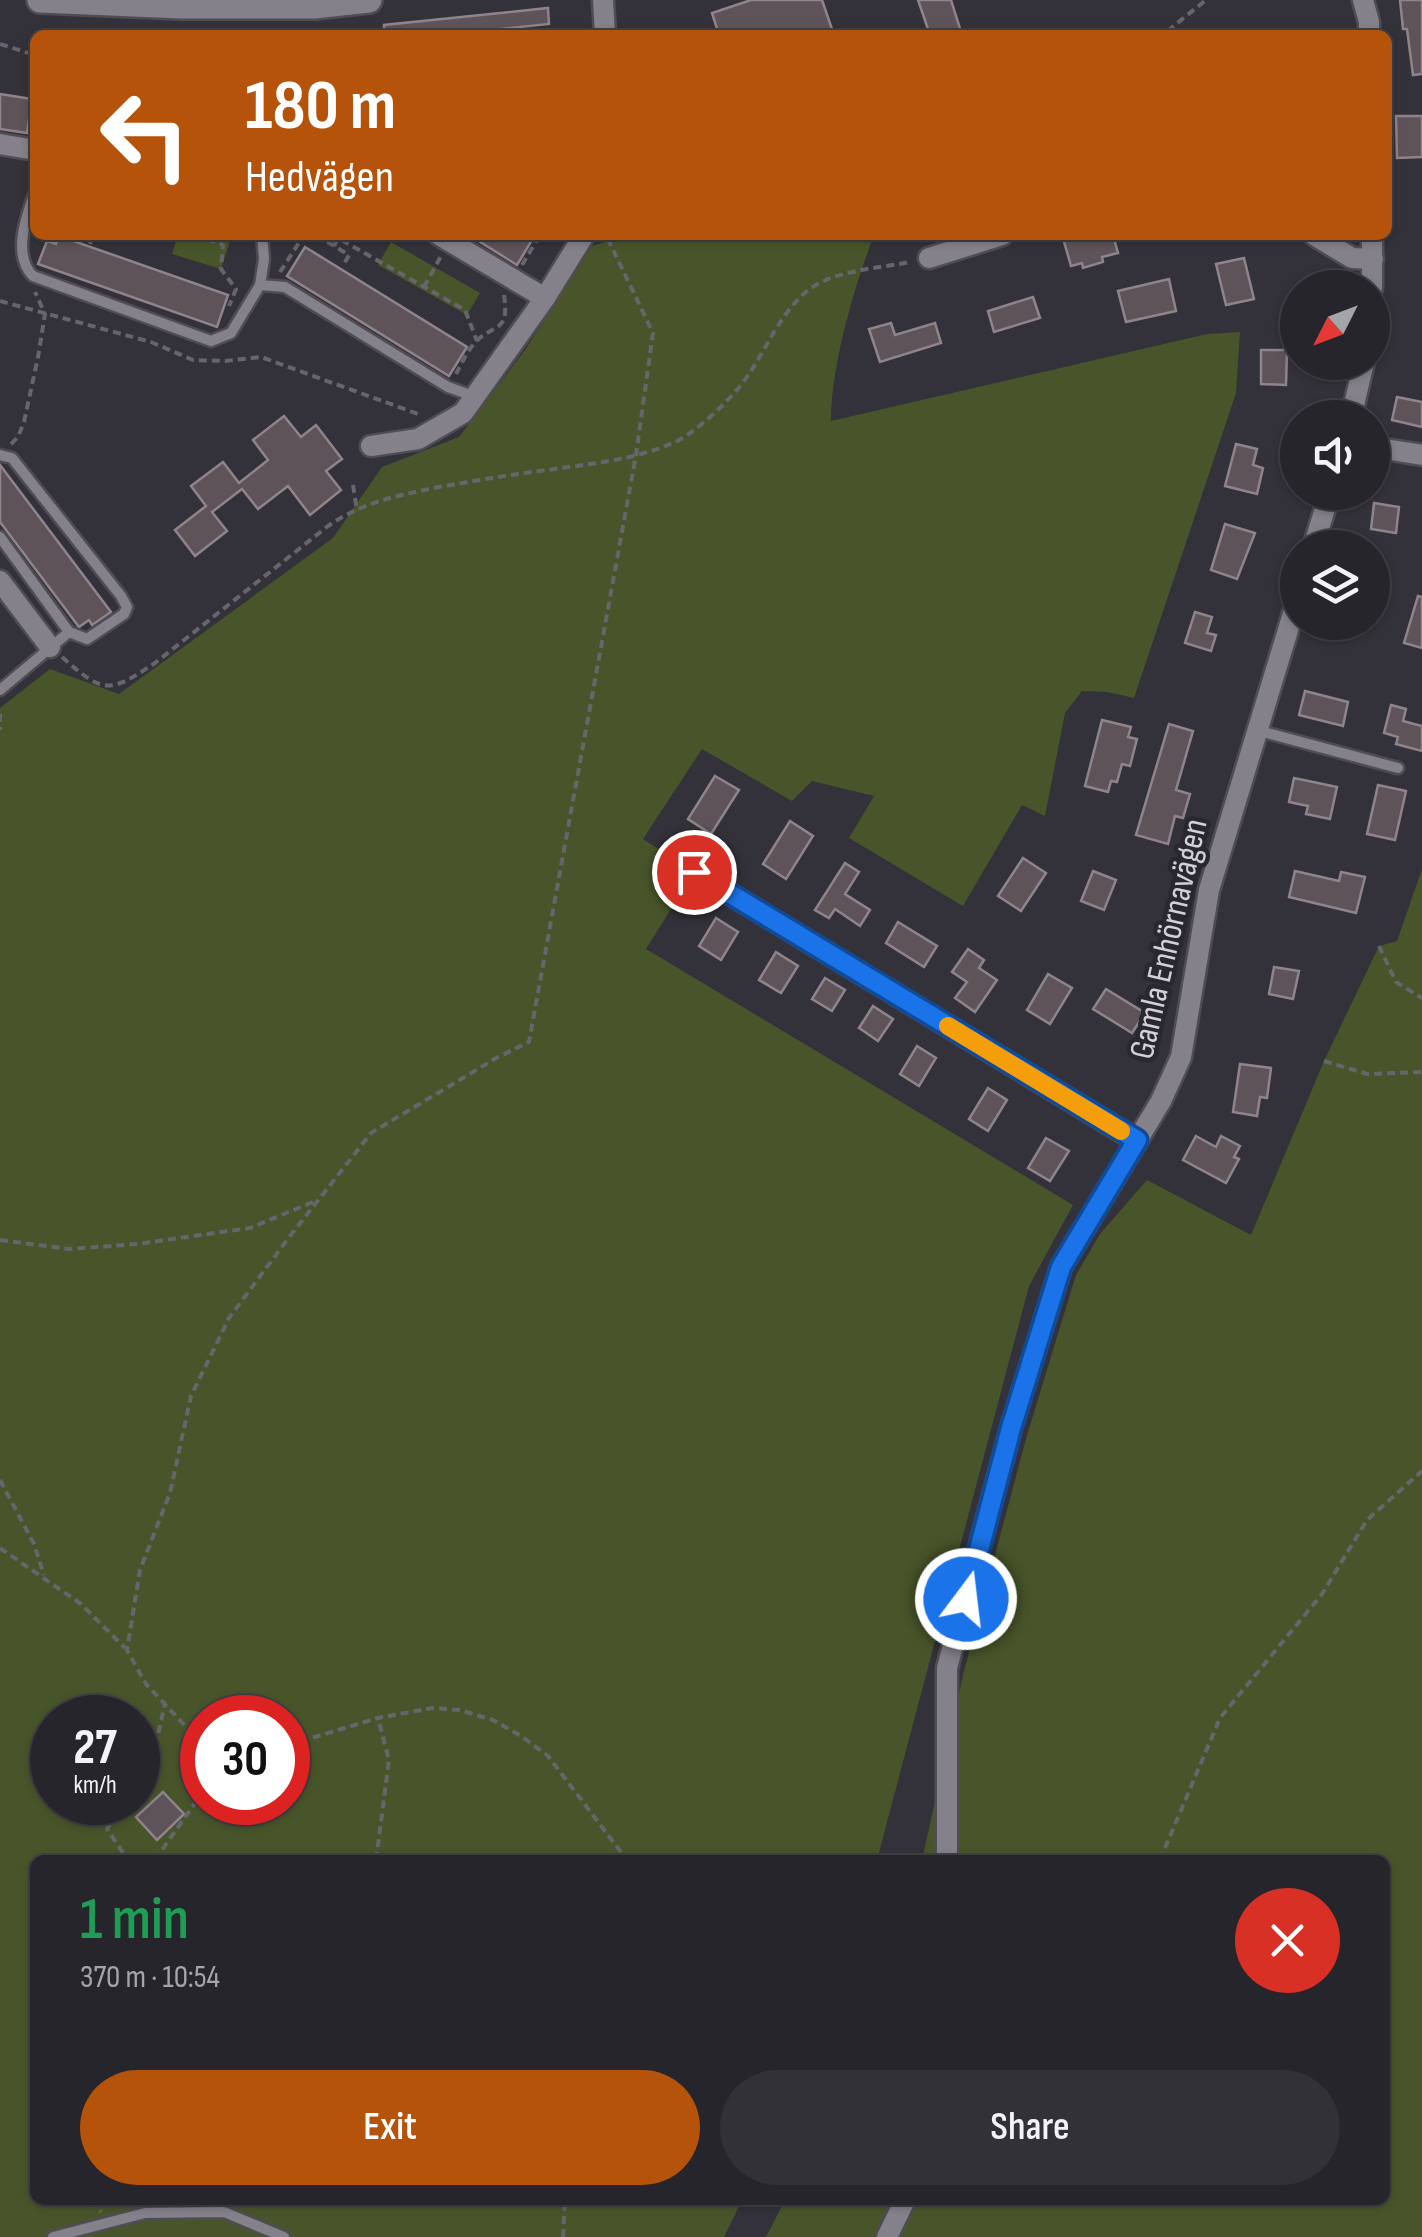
<!DOCTYPE html>
<meta charset="utf-8">
<style>
:root{--surface:#26252b;--page:#323137;--text:#f1f3f6;--muted:#a4a5a9;--line:#424247;--accent:#b45309}
body{margin:0;font-family:"Sofia Sans Condensed",sans-serif;background:var(--page);color:var(--text);height:100vh;display:flex;flex-direction:column;font-size:38px;white-space:nowrap}
*{box-sizing:border-box;margin:0}
p{font-size:32px;color:var(--muted)}
.icon{flex:none;width:55px;height:55px;fill:none;stroke:currentColor;stroke-width:2;stroke-linecap:round;stroke-linejoin:round}
.map{position:relative;flex:1;overflow:hidden}
.side{position:absolute;left:30px;top:1855px;width:1360px;height:350px;display:flex;flex-direction:column;background:var(--surface);border-radius:15px;box-shadow:0 2px 8px #0004,0 0 0 2px var(--line)}
.side>*{flex:none}
.guide{position:absolute;left:30px;top:30px;width:1362px;height:210px;border-radius:15px;box-shadow:0 2px 8px #0004,0 0 0 2px var(--line);background:#b45309;color:#fff;overflow:hidden}
.needle{width:65px;rotate:228deg}
.fabs{position:absolute;left:1280px;top:270px;display:grid;gap:20px}
.fabs a{display:grid;place-items:center;width:110px;height:110px;border-radius:50%;background:var(--surface);box-shadow:0 2px 8px #0004,0 0 0 2px var(--line);font-size:50px}
.speed{position:absolute;left:30px;top:1695px;display:flex;gap:20px;font-size:50px;font-weight:700;text-align:center}
.speed>*{display:grid;place-content:center;width:130px;height:130px;border-radius:50%;background:var(--surface);box-shadow:0 2px 8px #0004,0 0 0 2px var(--line);line-height:1}
.speed small{font-size:25px;font-weight:400}
.speed .limit{border:15px solid #d22;background:#fff;color:#111}
.pin{position:absolute;display:grid;place-items:center;width:85px;height:85px;color:#fff;margin:-42px;border:5px solid #fff;border-radius:50%;box-shadow:0 2px 10px #0007}
.me{position:absolute;width:110px;margin:-55px;rotate:15deg;stroke-linejoin:round;filter:drop-shadow(0 0 8px #0008)}
.turn{display:flex;align-items:center;gap:35px;height:210px;padding:0 50px;font-size:45px}
.turn .icon{width:130px;height:130px;stroke-width:2.5}
.turn b{display:block;font-size:70px;line-height:85px}
.round{display:grid;place-items:center;flex:none;width:105px;height:105px;border-radius:52px;background:var(--page)}
.overview{display:flex;align-items:center;justify-content:space-between;height:170px;padding:0 50px}
h1{font-size:60px;font-weight:600;line-height:75px;color:#1e9e55}
.primary-button{display:flex;gap:20px;margin-top:auto;padding:20px 50px}
.primary-button a{flex:1;height:115px;border-radius:60px;background:var(--accent);color:#fff;font-size:40px;font-weight:600;line-height:115px;text-align:center}
.primary-button a+a{background:var(--page);color:var(--text)}
.map>svg:first-child{display:block}
.green{fill:#48552a;fill-rule:evenodd}
.building{fill:#5d5359;stroke:#8f848b;stroke-width:2.5}
.lines{fill:none;stroke-linecap:round;stroke-linejoin:round}
.service-casing{stroke:#4f4c54;stroke-width:15}
.minor-casing{stroke:#4f4c54;stroke-width:25}
.tertiary-casing{stroke:#4f4c54;stroke-width:30}
.path{stroke:#67656c;stroke-width:4;stroke-dasharray:8 5;stroke-linecap:butt}
.service{stroke:#84818b;stroke-width:10}
.minor{stroke:#84818b;stroke-width:20}
.tertiary{stroke:#84818b;stroke-width:25}
.route-casing{stroke:#114b97;stroke-width:25}
.route{stroke:#1a73e8;stroke-width:18}
.slow{stroke:#f59e0b;stroke-width:18}
.labels{text-anchor:middle;dominant-baseline:central;stroke-width:9;stroke-linejoin:round;paint-order:stroke}
.street-label{font-size:35px;fill:#d3d1d7;stroke:#29272f}
</style>
<div class="map">
<svg width="1422" height="2237" viewBox="0 0 1422 2237">
<rect width="100%" height="100%" fill="#333139"/>
<g class="green">
<polygon points="178,235 223,235 231,238 221,269 172,254"/>
<path d="M625,235H874C854,287 831,366 831,421L1207,334L1240,332L1236,393L1134,698L1107,692L1082,691L1065,713L1045,816L1022,805L963,906L849,838L874,796L812,781L792,801L702,749L643,839L694,872L646,949L1073,1205L1029,1286L877,1860H35V2200H742L724,2237H0V708L50,669L119,694L333,538L382,467L459,437L525,350L592,246ZM52,1718H138V1802H52ZM202,1718H288V1802H202Z"/>
<polygon points="391,242 480,293 467,315 378,265"/>
<polygon points="1422,869 1422,2237 766,2237 785,2200 1385,2200 1385,1860 922,1860 963,1675 1027,1435 1076,1275 1100,1234 1147,1180 1251,1235 1324,1061 1379,946 1397,941"/>
</g>
<g class="building">
<polygon points="751,0 822,0 834,35 719,35 712,13"/>
<polygon points="918,0 951,0 962,35 930,35"/>
<polygon points="1400,0 1422,0 1422,74 1413,75 1407,29 1403,29"/>
<polygon points="548,8 549,24 445,35 384,35 384,25"/>
<polygon points="0,94 32,99 27,133 0,129"/>
<polygon points="1396,116 1422,116 1422,157 1397,158"/>
<polygon points="469,235 535,235 517,265"/>
<polygon points="1074,235 1113,235 1118,253 1102,257 1103,262 1083,268 1082,263 1071,266 1063,238"/>
<polygon points="59,236 228,295 217,327 38,264 47,241 56,244"/>
<polygon points="305,247 467,347 449,376 287,276"/>
<polygon points="1244,258 1254,299 1226,305 1216,264"/>
<polygon points="1169,279 1176,311 1126,322 1118,291"/>
<polygon points="1033,297 1040,318 994,332 988,311"/>
<polygon points="891,323 895,335 935,323 941,343 880,362 869,329"/>
<polygon points="1261,350 1287,350 1286,385 1261,384"/>
<polygon points="1397,397 1422,402 1422,427 1392,420"/>
<polygon points="284,416 301,437 316,425 342,459 326,471 341,490 310,515 288,486 258,509 242,489 212,512 227,531 195,556 175,530 206,506 191,486 223,462 239,483 268,460 253,440"/>
<polygon points="1236,444 1257,449 1253,465 1263,468 1257,494 1225,486"/>
<polygon points="0,465 111,612 92,625 89,620 79,627 0,522"/>
<polygon points="1374,503 1399,507 1396,533 1371,529"/>
<polygon points="1225,524 1255,533 1237,579 1211,570"/>
<polygon points="1418,596 1422,597 1422,648 1404,643"/>
<polygon points="1195,612 1212,617 1207,633 1216,635 1211,651 1185,643"/>
<polygon points="1305,691 1348,702 1343,726 1299,715"/>
<polygon points="1391,705 1406,709 1403,721 1422,726 1422,751 1396,744 1398,737 1384,733"/>
<polygon points="1102,720 1131,727 1128,737 1137,739 1130,766 1122,764 1117,782 1111,781 1108,792 1085,786"/>
<polygon points="1169,724 1193,731 1176,790 1190,794 1183,818 1175,816 1168,844 1136,835"/>
<polygon points="715,776 739,790 711,834 688,819"/>
<polygon points="1294,778 1337,787 1330,819 1306,814 1308,806 1289,802"/>
<polygon points="1378,785 1406,791 1395,840 1367,834"/>
<polygon points="790,821 813,836 786,879 763,864"/>
<polygon points="1023,858 1046,873 1021,911 998,896"/>
<polygon points="845,863 859,872 845,894 870,910 860,926 835,909 829,918 815,910"/>
<polygon points="1093,871 1116,880 1104,910 1081,901"/>
<polygon points="1295,871 1339,881 1341,872 1365,877 1356,913 1289,897"/>
<polygon points="716,918 738,932 721,960 699,946"/>
<polygon points="898,922 937,946 924,967 886,943"/>
<polygon points="968,949 984,960 979,968 997,980 975,1012 955,998 967,982 952,972"/>
<polygon points="776,952 798,966 781,993 759,980"/>
<polygon points="1274,967 1299,971 1293,999 1269,994"/>
<polygon points="1048,974 1072,988 1050,1024 1027,1010"/>
<polygon points="825,978 845,990 832,1011 812,999"/>
<polygon points="1106,989 1145,1013 1132,1033 1093,1009"/>
<polygon points="873,1006 893,1019 878,1041 859,1028"/>
<polygon points="917,1046 936,1058 919,1086 900,1074"/>
<polygon points="1240,1064 1271,1068 1267,1098 1260,1097 1257,1116 1233,1112"/>
<polygon points="988,1088 1007,1100 988,1131 969,1119"/>
<polygon points="1196,1136 1216,1147 1221,1136 1240,1146 1234,1157 1239,1159 1226,1183 1183,1160"/>
<polygon points="1046,1138 1069,1151 1050,1181 1028,1168"/>
<polygon points="163,1792 184,1814 157,1840 136,1817"/>
</g>
<g class="lines">
<defs>
<g id="service">
<path d="M35,192C26,217 12,255 33,276L211,341L231,333L260,285L285,287L448,387L476,397"/>
<polyline points="260,285 264,259 262,235"/>
<polyline points="0,455 12,458 121,596 127,607 124,614 87,639 69,632 0,537"/>
<polyline points="0,690 69,632"/>
<polyline points="1256,730 1398,768"/>
<polyline points="53,2237 145,2213 224,2212 284,2237"/>
</g>
<g id="minor">
<polyline points="603,0 605,35"/>
<polyline points="1363,0 1369,22 1369,35"/>
<polyline points="0,144 35,150"/>
<polyline points="439,235 545,298"/>
<polyline points="1314,235 1352,258 1373,259"/>
<polyline points="929,258 1002,235"/>
<polyline points="1372,288 1372,235"/>
<polyline points="1351,418 1364,362"/>
<polyline points="371,446 418,439 463,413 545,298 584,235"/>
<polyline points="1372,447 1422,455"/>
<polyline points="1313,548 1330,492"/>
<polyline points="0,581 50,647"/>
<polyline points="694,872 1137,1141"/>
<polyline points="947,1860 947,1668 1011,1428 1061,1267 1161,1101 1181,1057 1209,890 1298,597"/>
<polyline points="887,2237 905,2200"/>
</g>
<polyline id="tertiary" points="40,0 181,6 314,6 369,0"/>
</defs>
<use href="#service" class="service-casing"/>
<use href="#minor" class="minor-casing"/>
<use href="#tertiary" class="tertiary-casing"/>
<g class="path">
<polyline points="1155,35 1170,29 1206,0"/>
<polyline points="0,44 35,55"/>
<polyline points="195,235 223,245 221,269 236,289 229,306"/>
<polyline points="316,235 349,255 344,264"/>
<polyline points="90,244 92,235"/>
<polyline points="334,246 338,238 465,310 477,341"/>
<polyline points="522,265 540,235"/>
<polyline points="280,272 304,235"/>
<polyline points="424,287 441,256"/>
<polyline points="0,301 151,342 193,360 225,361 261,357 421,415"/>
<path d="M456,374C461,365 466,353 473,345C493,321 510,336 504,295"/>
<polyline points="11,444 18,437 24,422 38,357 45,314 35,292"/>
<polyline points="353,485 357,511"/>
<path d="M62,657C104,694 108,694 155,663L328,526C361,503 395,496 434,488C472,481 509,475 547,470C589,464 634,460 673,443C698,432 737,394 751,371C769,343 785,305 814,286C841,270 879,268 910,262"/>
<polyline points="0,714 0,730"/>
<polyline points="1379,946 1396,982 1422,998"/>
<polyline points="1324,1061 1367,1074 1422,1072"/>
<polyline points="0,1240 69,1249 137,1244 250,1228 313,1202"/>
<polyline points="0,1480 34,1544 44,1575"/>
<polyline points="0,1548 81,1604 125,1648"/>
<polyline points="202,1744 146,1684 127,1650 140,1570 170,1493 191,1396 229,1318 287,1240 371,1133 498,1057 529,1042 636,455 653,333 606,235"/>
<polyline points="288,1745 378,1718 432,1708 460,1710 493,1720 521,1736 548,1756 627,1860"/>
<polyline points="138,1780 153,1756 165,1704"/>
<polyline points="123,1802 107,1829 128,1860"/>
<polyline points="155,1860 202,1793"/>
<polyline points="376,1860 389,1760 378,1718"/>
<polyline points="1160,1860 1220,1718 1322,1594 1367,1520 1422,1471"/>
<polyline points="92,2200 101,2212"/>
<polyline points="563,2237 565,2200"/>
</g>
<use href="#service" class="service"/>
<use href="#minor" class="minor"/>
<use href="#tertiary" class="tertiary"/>
</g>
<g class="lines">
<defs>
<polyline id="route" points="694,872 1137,1140 1061,1267 1011,1428 966,1599"/>
</defs>
<use href="#route" class="route-casing"/>
<use href="#route" class="route"/>
<polyline class="slow" points="948,1026 1121,1131"/>
</g>
<g class="labels">
<g class="street-label">
<text transform="translate(1169 939) rotate(-77)">Gamla Enhörnavägen</text>
</g>
</g>
</svg>
<div class="fabs">
<a><svg class="needle" viewBox="-14 -14 28 28"><path d="M0-13l5 13h-10z" fill="#e53935"/><path d="M0 13l5-13h-10z" fill="#a4a5a9"/></svg></a>
<a><svg class="icon" aria-label="sound" viewBox="0 0 24 24"><path d="M4 9h4l5-4v14l-5-4H4zM17 9q2 3 0 6"/></svg></a>
<a><svg class="icon" aria-label="layers" viewBox="0 0 24 24"><path d="M12 4l9 5-9 5-9-5zM3 14l9 5 9-5"/></svg></a>
</div>
<div class="speed"><div>27<small>km/h</small></div><div class="limit">30</div></div>
<div class="pin" style="left:694px;top:872px;background:#d93025"><svg class="icon" aria-label="arrive" viewBox="0 0 24 24"><path d="M6 21V4h12l-3 4 3 4H6"/></svg></div>
<svg class="me" style="left:966px;top:1599px" viewBox="-20 -20 40 40"><circle r="17" fill="#1a73e8" stroke="#fff" stroke-width="3"/><path d="M0-11L8 9 0 5-8 9z" fill="#fff"/></svg>
<div class="guide">
<div class="turn"><svg class="icon" aria-label="left" viewBox="0 0 24 24"><path d="M17 20v-9H6M10 6l-5 5 5 5"/></svg><div><b>180 m</b>Hedvägen</div></div>
</div>
<section class="side">
<div class="overview"><div><h1>1 min</h1><p>370 m · 10:54</p></div><a class="round" style="background:#d93025;color:#fff"><svg class="icon" aria-label="close" viewBox="0 0 24 24"><path d="M6 6l12 12M18 6L6 18"/></svg></a></div>
<div class="primary-button"><a>Exit</a><a>Share</a></div>
</section>
</div>
